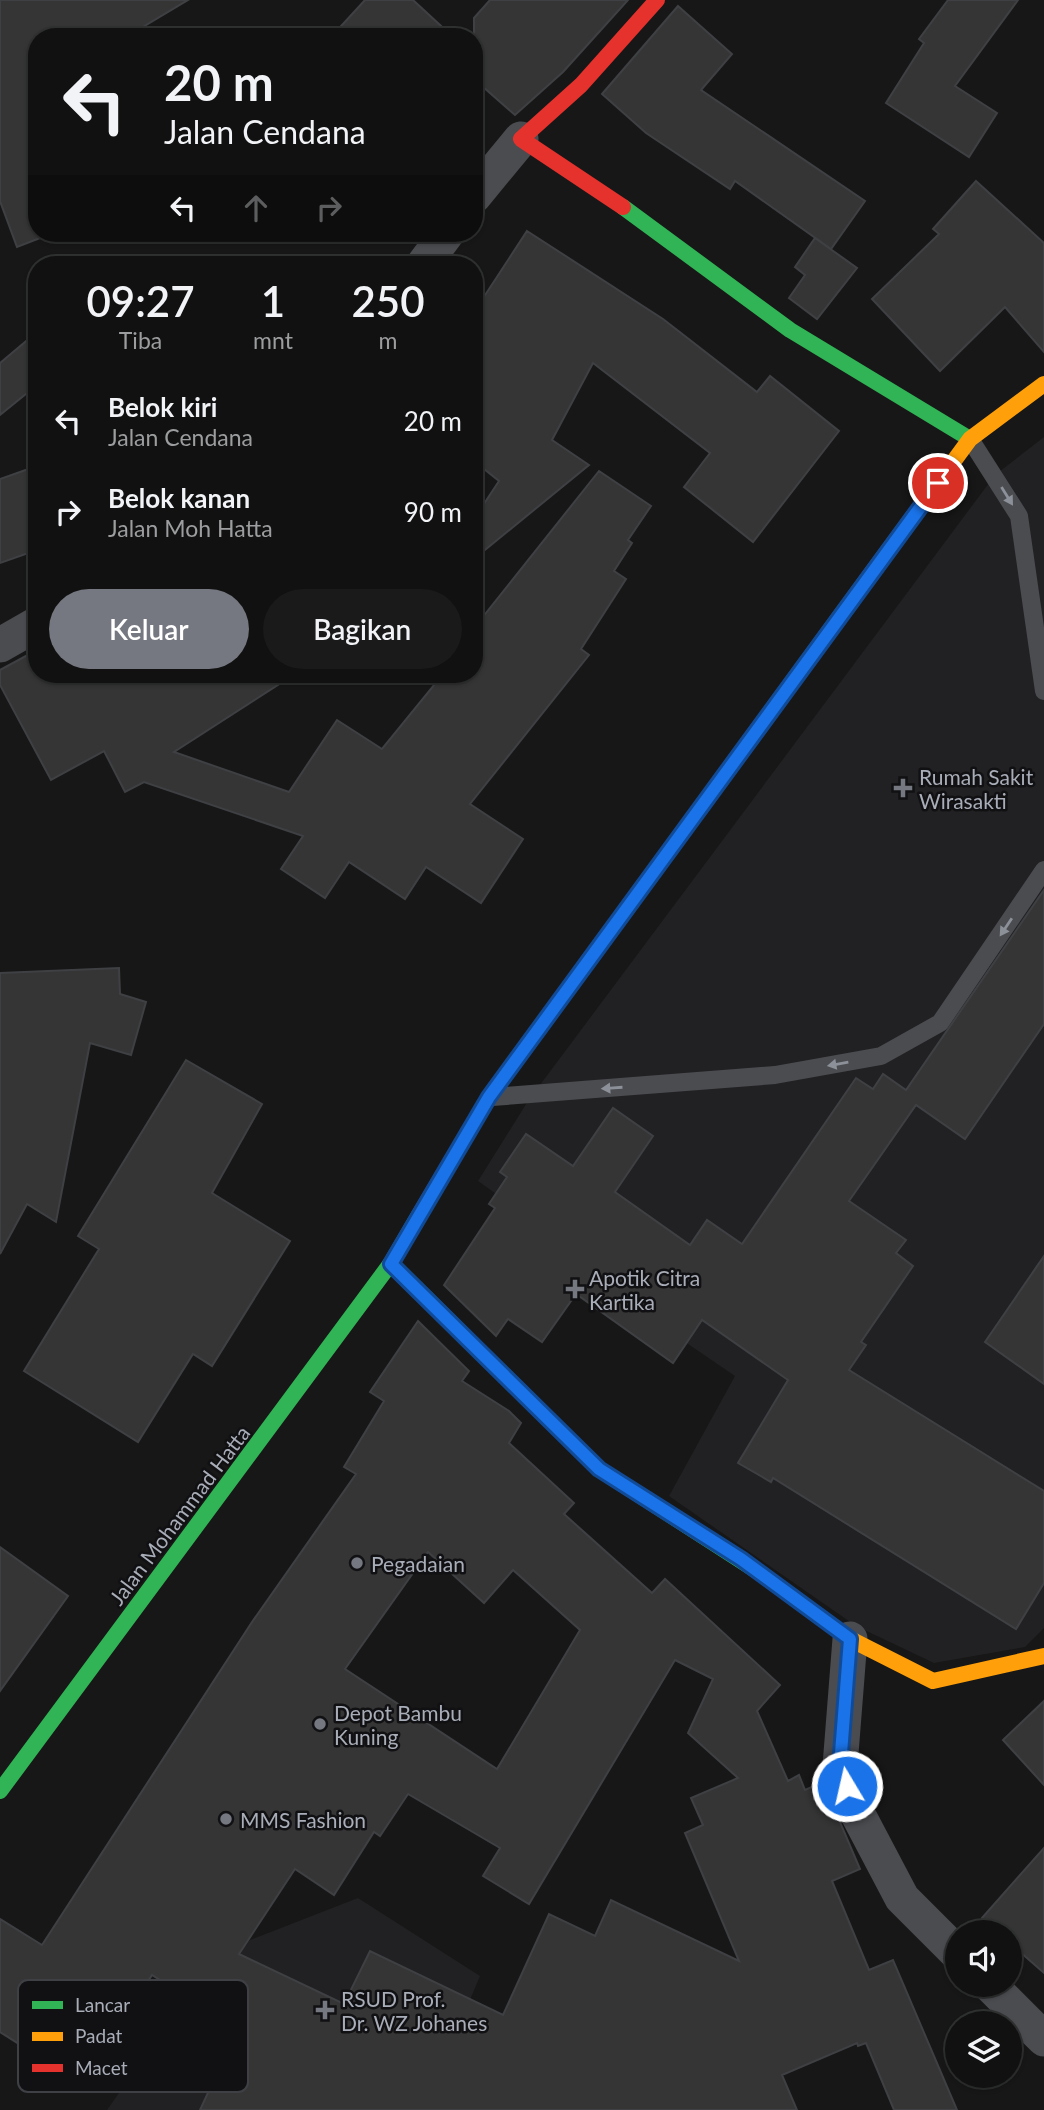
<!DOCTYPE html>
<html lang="id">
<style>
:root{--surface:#111;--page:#1a1a1a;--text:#f1f3f6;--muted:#9c9d9f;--line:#303131;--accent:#757880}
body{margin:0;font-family:Lato,sans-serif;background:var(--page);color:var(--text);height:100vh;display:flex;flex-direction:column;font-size:26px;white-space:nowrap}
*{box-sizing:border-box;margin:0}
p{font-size:23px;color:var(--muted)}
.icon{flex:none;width:38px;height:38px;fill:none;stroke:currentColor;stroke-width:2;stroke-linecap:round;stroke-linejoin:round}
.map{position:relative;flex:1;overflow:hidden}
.sheet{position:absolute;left:28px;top:256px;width:455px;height:427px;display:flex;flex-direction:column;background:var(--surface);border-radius:28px;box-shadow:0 2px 5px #0004,0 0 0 2px var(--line)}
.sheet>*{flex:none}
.hud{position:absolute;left:28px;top:28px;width:455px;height:214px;border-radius:28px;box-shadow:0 2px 5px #0004,0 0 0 2px var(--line);background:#111;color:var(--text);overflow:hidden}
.fabs{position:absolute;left:945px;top:1920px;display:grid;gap:14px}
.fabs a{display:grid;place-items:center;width:77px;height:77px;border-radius:50%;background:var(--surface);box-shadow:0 2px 5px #0004,0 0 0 2px var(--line);font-size:35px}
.pin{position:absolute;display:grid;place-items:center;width:60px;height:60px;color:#fff;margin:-30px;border:4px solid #fff;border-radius:50%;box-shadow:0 2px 7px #0007}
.me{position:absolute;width:77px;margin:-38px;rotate:351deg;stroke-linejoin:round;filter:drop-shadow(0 0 5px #0008)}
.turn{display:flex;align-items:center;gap:24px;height:147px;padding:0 21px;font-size:32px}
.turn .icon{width:91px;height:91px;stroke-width:2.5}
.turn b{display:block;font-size:49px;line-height:60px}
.lanes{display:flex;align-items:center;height:66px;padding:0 21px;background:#0003;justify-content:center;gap:35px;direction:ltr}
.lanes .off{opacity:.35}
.eta{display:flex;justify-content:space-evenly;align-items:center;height:119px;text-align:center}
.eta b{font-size:42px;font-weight:600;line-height:49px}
.cta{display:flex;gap:14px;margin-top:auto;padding:14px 21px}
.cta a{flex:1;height:80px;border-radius:42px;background:var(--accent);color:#fff;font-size:28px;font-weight:600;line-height:80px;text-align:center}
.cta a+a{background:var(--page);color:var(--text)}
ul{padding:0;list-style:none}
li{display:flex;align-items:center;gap:21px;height:91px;padding:0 21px}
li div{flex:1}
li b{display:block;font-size:26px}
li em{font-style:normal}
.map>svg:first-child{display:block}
.built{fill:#212123}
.building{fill:#353536;stroke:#3f4043;stroke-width:2;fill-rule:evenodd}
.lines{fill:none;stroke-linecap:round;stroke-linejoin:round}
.lane{stroke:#4b4c50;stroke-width:18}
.street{stroke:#4b4c50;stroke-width:35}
.fast{stroke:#30b455;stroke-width:16}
.slow{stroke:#ff9f0a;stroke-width:16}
.jam{stroke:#e5322d;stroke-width:16}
.oneway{fill:#8c9099}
.route-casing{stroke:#114b97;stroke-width:18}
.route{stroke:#1a73e8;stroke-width:12}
.poi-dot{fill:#757880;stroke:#111113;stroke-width:2.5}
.labels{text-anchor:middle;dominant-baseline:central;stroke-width:5;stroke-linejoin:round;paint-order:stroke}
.poi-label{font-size:21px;fill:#a8adb8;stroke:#111113;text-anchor:start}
.street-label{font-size:21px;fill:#a8adb8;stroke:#111113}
.key{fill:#111113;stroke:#3e4045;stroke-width:2}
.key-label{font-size:19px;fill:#a8adb8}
</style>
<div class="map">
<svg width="1044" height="2110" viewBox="0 0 1044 2110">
<rect width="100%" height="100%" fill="#171717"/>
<g class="built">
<polygon points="1044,437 1044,1628 1025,1647 934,1663 856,1626 669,1496 735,1376 688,1344 671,1318 478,1181 528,1101 995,475"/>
<polygon points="358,1898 480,1976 424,2110 107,2110 154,2043 250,1940"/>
</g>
<g class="building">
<polygon points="0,0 188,0 126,37 37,37 37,233 53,233 17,247 0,201"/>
<polygon points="365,0 413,0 453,37 331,37"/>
<polygon points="490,0 628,0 563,72 515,115 474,79 474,18"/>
<polygon points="948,0 1018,0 955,86 997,113 969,157 886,103 924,43 919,39"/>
<polygon points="678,6 732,54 701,90 865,201 831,249 735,181 730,189 646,133 602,94"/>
<polygon points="976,181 1044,243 1044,352 1005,307 940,371 872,299 939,234 933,229"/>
<polygon points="527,231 663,319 757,392 770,376 839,431 753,542 684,487 710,453 593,363 552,440 589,465 474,559 474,519 499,481 474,461 474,312"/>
<polygon points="815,238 857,268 817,319 789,298 805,275 795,267"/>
<polygon points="37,332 37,385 0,415 0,363"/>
<polygon points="37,466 37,550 0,563 0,479"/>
<polygon points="599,471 651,506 628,540 632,543 614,571 626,579 581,649 589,655 470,804 523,839 481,903 426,867 405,899 349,862 325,898 281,869 303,836 144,782 125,792 104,751 51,780 0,685 0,670 37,650 37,674 295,674 174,752 289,792 337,720 382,749 443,674 474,674 474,628"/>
<polygon points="1044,890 1044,1024 965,1139 916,1105 849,1201 906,1240 896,1253 913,1266 861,1342 866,1345 849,1370 1044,1491 1044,1583 1016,1629 773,1478 771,1482 738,1463 788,1380 702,1320 673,1363 576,1294 542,1342 508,1319 496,1336 444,1285 495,1208 489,1204 507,1177 500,1172 526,1134 573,1166 613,1108 653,1136 615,1192 690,1245 707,1220 742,1244 856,1078 873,1089 883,1074 906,1090"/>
<polygon points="119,968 120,994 146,1002 131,1055 90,1043 56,1222 27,1204 0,1254 0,973"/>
<polygon points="186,1060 262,1104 212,1193 290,1241 212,1366 193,1354 138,1442 24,1371 99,1249 78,1236"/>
<polygon points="1044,1256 1044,1384 985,1342"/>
<path d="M418,1321L469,1371L462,1381L509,1411L521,1423L509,1443L574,1503L564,1514L652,1593L665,1579L780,1685L757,1711L788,1781L799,1775L805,1790L823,1782L860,1869L832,1881L869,1970L893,1960L957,2110H894L866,2043L858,2046L857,2043L782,2075L797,2110H200L237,2030L152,1975L84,2085L0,2032V1919L42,1945L252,1622L356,1474L344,1467L384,1401L370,1392ZM428,1552L484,1603L513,1570L580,1630L497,1769L345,1669ZM675,1660L713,1679L688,1733L738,1778L691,1798L703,1825L685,1833L739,1961L611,1900L595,1936L549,1914L503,2015L370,1951L344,2004L239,1954L295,1869L334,1895L374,1832L380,1836L408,1794L500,1848L483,1876L529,1904Z"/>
<polygon points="0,1547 68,1596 0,1691"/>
<polygon points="1044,1701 1044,1785 1003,1740"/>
<polygon points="1044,1848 1044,1973 1010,1943 1010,1932 998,1932 982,1918"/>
</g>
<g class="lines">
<g class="lane">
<polyline points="970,439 1019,516 1044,691"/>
<polyline points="492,1097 775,1075 881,1056 940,1023 1044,870"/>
</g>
<g class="street">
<polyline points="474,196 521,139"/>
<polyline points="424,264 447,233"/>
<polyline points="0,645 37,624"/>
<polyline points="850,1639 840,1766 853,1805 902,1898 957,1953"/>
<polyline points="989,1984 1044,2039"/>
</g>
<g class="fast">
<polyline points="623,207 790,330 970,439"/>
<polyline points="565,993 865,582"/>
<polyline points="391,1263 599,1469 760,1573"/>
<polyline points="0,1791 391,1263 419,1215"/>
</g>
<g class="slow">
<polyline points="865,582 970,439 1044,384"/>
<polyline points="760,1573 850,1639 933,1681 1044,1656"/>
</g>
<g class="jam">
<polyline points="623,207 521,139 581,85 657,0"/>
<polyline points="419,1215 489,1097 565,993"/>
</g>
</g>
<defs><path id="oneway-solid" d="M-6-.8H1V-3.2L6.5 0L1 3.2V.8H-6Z" transform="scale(1.75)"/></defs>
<g class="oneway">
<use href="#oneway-solid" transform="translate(1007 496) rotate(58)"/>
<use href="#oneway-solid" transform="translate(1006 927) rotate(124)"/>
<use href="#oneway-solid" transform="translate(838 1064) rotate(170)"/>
<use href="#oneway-solid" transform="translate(612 1088) rotate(176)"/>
</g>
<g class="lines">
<defs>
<polyline id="route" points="847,1786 840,1766 850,1639 741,1559 599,1469 391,1264 489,1097 938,483"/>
</defs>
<use href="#route" class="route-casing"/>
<use href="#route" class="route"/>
</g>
<g class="poi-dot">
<path d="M899.5 777.5h7v7h7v7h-7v7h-7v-7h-7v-7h7z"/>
<path d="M571.5 1278.5h7v7h7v7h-7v7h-7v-7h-7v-7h7z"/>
<circle cx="357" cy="1563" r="7"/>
<circle cx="320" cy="1724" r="7"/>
<circle cx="226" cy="1819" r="7"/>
<path d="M321.5 1999.5h7v7h7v7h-7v7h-7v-7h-7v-7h7z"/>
</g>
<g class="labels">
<g class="poi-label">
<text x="919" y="776">Rumah Sakit<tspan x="919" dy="24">Wirasakti</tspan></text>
<text x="589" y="1277">Apotik Citra<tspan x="589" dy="24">Kartika</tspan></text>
<text x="371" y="1563">Pegadaian</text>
<text x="334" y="1712">Depot Bambu<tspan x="334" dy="24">Kuning</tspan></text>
<text x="240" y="1819">MMS Fashion</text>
<text x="341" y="1998">RSUD Prof.<tspan x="341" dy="24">Dr. WZ Johanes</tspan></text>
</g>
<g class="street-label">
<text transform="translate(179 1515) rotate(-53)">Jalan Mohammad Hatta</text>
</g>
</g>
<rect x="18" y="1980" width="230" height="112" rx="10" class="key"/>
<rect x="32" y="2001" width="31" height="8" fill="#30b455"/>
<rect x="32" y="2032" width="31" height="9" fill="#ff9f0a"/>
<rect x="32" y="2064" width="31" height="8" fill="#e5322d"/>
<g class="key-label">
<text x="75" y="2012">Lancar</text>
<text x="75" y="2043">Padat</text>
<text x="75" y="2075">Macet</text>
</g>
</svg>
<div class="fabs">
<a><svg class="icon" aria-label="sound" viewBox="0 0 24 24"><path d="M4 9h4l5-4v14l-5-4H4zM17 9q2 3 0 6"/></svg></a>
<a><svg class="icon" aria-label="layers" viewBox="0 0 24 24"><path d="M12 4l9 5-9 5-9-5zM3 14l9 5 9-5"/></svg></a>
</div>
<div class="pin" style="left:938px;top:483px;background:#d93025"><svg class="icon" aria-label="arrive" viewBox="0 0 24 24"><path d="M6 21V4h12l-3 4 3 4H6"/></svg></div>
<svg class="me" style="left:847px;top:1786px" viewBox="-20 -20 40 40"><circle r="17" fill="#1a73e8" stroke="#fff" stroke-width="3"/><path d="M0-11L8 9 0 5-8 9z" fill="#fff"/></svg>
<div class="hud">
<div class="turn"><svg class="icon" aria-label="left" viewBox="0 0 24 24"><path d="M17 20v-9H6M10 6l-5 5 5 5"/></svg><div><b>20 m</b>Jalan Cendana</div></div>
<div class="lanes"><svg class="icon" aria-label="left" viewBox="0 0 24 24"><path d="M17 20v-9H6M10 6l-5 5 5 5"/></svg><svg class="icon off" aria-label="ahead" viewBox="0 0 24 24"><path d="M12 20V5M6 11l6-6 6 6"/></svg><svg class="icon off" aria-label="right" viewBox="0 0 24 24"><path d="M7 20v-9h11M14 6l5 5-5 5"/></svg></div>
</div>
<section class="sheet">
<div class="eta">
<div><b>09:27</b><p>Tiba</p></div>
<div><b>1</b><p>mnt</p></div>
<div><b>250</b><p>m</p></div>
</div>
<ul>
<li><svg class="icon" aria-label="left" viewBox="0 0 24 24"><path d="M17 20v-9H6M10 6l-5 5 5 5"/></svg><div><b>Belok kiri</b><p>Jalan Cendana</p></div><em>20 m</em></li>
<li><svg class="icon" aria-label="right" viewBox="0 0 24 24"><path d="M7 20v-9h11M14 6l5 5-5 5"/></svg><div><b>Belok kanan</b><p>Jalan Moh Hatta</p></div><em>90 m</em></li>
</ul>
<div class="cta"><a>Keluar</a><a>Bagikan</a></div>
</section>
</div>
